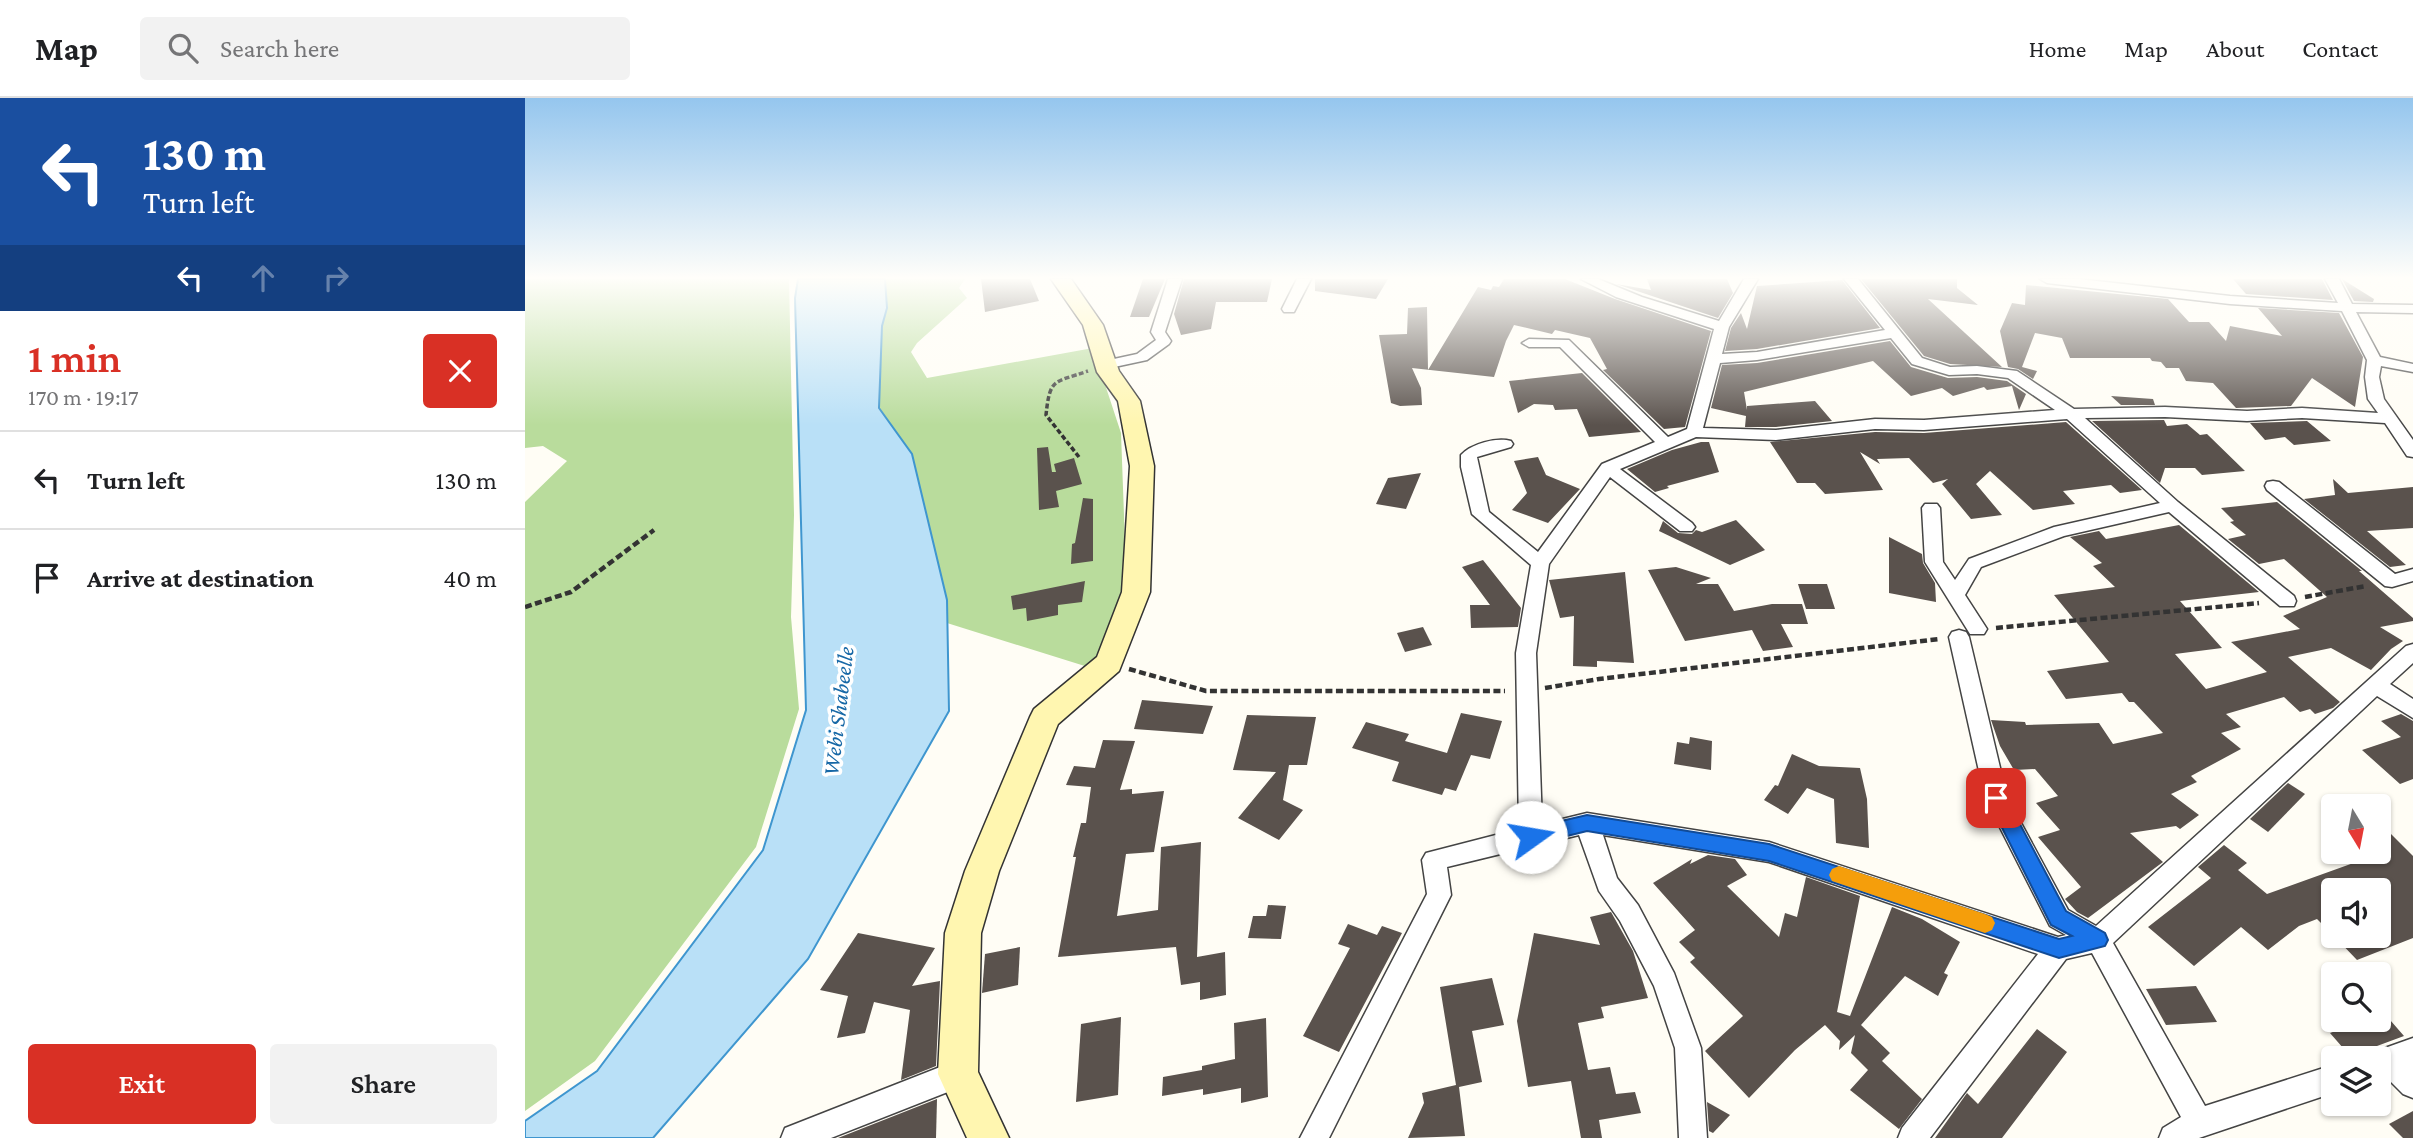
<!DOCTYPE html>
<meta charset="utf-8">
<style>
:root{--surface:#fff;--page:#f2f2f2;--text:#202124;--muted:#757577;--line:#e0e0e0;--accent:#d93025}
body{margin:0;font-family:"Crimson Pro",serif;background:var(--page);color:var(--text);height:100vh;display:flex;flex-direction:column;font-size:26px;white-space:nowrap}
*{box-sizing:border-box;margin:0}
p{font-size:23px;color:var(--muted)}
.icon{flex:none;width:38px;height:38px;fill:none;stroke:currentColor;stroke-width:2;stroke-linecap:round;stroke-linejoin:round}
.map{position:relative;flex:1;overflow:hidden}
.details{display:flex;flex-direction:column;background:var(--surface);width:525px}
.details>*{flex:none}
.banner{background:#1a4fa0;color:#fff;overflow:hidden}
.needle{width:46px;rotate:170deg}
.fabs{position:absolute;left:1796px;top:696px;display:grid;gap:14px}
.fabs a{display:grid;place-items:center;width:70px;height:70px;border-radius:7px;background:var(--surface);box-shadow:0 2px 5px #0004;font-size:35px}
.pin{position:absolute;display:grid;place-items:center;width:60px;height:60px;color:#fff;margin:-30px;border-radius:14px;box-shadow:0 4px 10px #0006}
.me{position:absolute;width:77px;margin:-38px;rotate:77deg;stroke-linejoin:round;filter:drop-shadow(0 0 5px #0008)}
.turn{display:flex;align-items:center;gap:24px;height:147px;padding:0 28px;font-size:32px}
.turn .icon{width:91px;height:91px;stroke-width:2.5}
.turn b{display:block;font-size:49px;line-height:60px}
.lanes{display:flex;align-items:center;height:66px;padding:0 28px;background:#0003;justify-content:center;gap:35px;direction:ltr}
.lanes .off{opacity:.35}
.round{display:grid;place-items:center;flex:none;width:74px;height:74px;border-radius:7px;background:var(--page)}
.overview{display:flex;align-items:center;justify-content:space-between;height:119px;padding:0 28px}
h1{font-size:42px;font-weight:600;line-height:52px;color:var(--accent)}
.cta{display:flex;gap:14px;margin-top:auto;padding:14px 28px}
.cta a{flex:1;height:80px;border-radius:7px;background:var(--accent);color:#fff;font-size:28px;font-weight:600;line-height:80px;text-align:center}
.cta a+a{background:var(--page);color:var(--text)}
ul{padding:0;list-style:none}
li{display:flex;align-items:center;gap:21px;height:98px;padding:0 28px;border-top:2px solid var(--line)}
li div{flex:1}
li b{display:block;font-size:26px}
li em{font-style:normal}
header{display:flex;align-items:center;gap:42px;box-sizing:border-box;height:98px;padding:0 35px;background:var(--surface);border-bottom:2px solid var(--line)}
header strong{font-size:33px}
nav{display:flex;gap:38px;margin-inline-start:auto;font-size:24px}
.search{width:490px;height:63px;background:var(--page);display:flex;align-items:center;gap:18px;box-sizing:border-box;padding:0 24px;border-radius:7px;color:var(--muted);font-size:26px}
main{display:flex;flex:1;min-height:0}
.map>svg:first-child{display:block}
.forest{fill:#b9dc9c}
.water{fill:#b9e0f7;stroke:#3f96cf;stroke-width:2}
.building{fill:#5a524d}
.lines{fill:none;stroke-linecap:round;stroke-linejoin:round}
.street-casing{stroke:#444;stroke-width:3}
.secondary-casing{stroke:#333;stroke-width:3}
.path-far1{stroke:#333;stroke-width:3.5;stroke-dasharray:5 2.5;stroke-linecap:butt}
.path{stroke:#333;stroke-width:4.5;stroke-dasharray:7 3.5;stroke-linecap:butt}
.street{fill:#fff;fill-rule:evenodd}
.secondary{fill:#fff6b0;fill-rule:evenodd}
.route{fill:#1a73e8;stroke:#114b97;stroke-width:2}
.slow{fill:#f59e0b}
.labels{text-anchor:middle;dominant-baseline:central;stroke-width:7;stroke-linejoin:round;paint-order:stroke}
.water-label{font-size:23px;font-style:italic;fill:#1768a6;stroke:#fff}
</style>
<header>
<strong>Map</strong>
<div class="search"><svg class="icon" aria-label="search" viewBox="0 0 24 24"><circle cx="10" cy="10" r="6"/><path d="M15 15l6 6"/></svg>Search here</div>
<nav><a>Home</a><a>Map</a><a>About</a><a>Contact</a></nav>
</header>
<main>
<section class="details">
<div class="banner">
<div class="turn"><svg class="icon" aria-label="left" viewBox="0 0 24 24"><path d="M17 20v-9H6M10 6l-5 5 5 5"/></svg><div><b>130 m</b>Turn left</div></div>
<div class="lanes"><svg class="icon" aria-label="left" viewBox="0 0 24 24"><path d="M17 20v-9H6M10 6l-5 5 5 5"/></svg><svg class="icon off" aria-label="ahead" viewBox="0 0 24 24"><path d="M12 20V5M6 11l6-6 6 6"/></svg><svg class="icon off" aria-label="right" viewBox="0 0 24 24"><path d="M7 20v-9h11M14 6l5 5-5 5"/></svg></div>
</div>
<div class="overview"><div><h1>1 min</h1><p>170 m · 19:17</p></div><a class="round" style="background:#d93025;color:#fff"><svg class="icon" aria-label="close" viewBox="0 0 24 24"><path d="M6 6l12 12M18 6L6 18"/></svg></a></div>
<ul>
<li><svg class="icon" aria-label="left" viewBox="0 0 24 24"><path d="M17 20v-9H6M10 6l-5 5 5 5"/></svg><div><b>Turn left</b></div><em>130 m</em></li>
<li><svg class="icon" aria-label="arrive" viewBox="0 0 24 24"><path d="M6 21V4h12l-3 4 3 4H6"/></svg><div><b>Arrive at destination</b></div><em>40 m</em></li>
</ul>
<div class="cta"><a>Exit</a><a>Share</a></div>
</section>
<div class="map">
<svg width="1888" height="1040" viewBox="0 0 1888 1040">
<rect width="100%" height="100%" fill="#fffdf5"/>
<g class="forest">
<polygon points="0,181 264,181 269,417 266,519 274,611 231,749 70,963 0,1013 0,404 42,363 18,348 0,350"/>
<polygon points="360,181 440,181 434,190 442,200 392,245 386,254 402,280 568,250 596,335 602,500 581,560 563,569 422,525 422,502 387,356 354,310 357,228 362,210"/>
</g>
<polygon class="water" points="273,181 360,181 362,210 357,228 354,310 387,356 422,502 424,613 283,861 128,1040 0,1040 0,1023 72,973 238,752 281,612 270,200"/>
<g class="building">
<polygon points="456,181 505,181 514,203 460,214"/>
<polygon points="618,181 640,181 624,219 605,219"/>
<polygon points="659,181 747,181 742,204 691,204 686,231 656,237 649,216"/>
<polygon points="790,181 863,181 851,201 790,193"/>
<polygon points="979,181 1040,181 1090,201 1186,233 1160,329 1139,331 1078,272 1082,271 1065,240 1030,232 1027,236 989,227 981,243 969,279 887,270 896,290 897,307 875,308 866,305 854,237 882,236 883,210 902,209 903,272 953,189 966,192 968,188 974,189"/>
<polygon points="1122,181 1202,181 1208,195 1193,220 1091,186 1126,192"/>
<polygon points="1336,181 1432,181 1432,190 1453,207 1403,201 1477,269 1425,266 1399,258"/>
<polygon points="1708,181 1797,181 1808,202 1721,196"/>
<polygon points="1817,181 1849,201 1848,204 1829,203"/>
<polygon points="1317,182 1355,230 1232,251 1200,253 1206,230 1216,215 1222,231 1232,188"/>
<polygon points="1501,187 1643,201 1664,224 1684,224 1701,243 1705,228 1757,238 1733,210 1814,215 1838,259 1830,309 1787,280 1766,308 1711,310 1688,285 1661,283 1654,270 1641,270 1636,264 1627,263 1625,260 1545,260 1537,240 1510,235 1497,269 1512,273 1508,281 1493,271 1483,269 1475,233 1487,205 1500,207"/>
<polygon points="1365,243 1386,269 1423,280 1452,279 1482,283 1501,296 1494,312 1487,288 1462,292 1459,289 1428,298 1417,290 1386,298 1348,263 1219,294 1222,312 1222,308 1290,303 1307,323 1251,329 1220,329 1221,318 1186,310 1197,267 1232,265"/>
<polygon points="1057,275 1116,334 1064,339 1052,311 1030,312 1028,307 1009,306 993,315 984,283"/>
<polygon points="1586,298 1628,301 1630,307 1596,307"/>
<polygon points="1639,322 1642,328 1662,326 1675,337 1682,336 1720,373 1677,377 1670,370 1640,370 1635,385 1567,323"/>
<polygon points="1782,323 1806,343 1769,347 1760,339 1740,342 1725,325"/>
<polygon points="1541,324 1617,392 1595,395 1586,387 1538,393 1550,406 1508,412 1465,373 1451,386 1477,417 1446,421 1417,386 1423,381 1408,385 1384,360 1352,361 1355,366 1335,354 1358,392 1300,396 1290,385 1272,385 1245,344 1350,334 1399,335"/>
<polygon points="1176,344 1184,344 1194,374 1142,388 1144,390 1130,394 1102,371 1147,352"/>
<polygon points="523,349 527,374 531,374 529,366 549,360 557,386 531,393 534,409 514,412 512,350"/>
<polygon points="1013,359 1021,377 1055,391 1023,425 987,412 1002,395 989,363"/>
<polygon points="896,375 881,411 851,406 863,380"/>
<polygon points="1808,381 1823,395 1888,389 1888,430 1842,433 1881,467 1865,469 1779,401 1810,397"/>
<polygon points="558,400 568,401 568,463 546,466 547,446 550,445"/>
<polygon points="1752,404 1837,473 1834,473 1888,520 1888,523 1855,529 1878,543 1866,551 1846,572 1806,550 1763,559 1815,604 1808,610 1790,616 1785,611 1775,614 1759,599 1701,616 1716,629 1696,635 1716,651 1666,678 1672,684 1646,696 1674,717 1655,731 1651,728 1605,735 1638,764 1563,820 1552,814 1540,801 1556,789 1513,739 1535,732 1511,705 1533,698 1510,671 1489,672 1475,648 1466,622 1500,624 1501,627 1574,625 1588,646 1638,635 1609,604 1604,604 1597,595 1541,601 1522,573 1584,564 1529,497 1590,489 1568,468 1577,465 1545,439 1574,433 1581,441 1654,427 1734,494 1655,503 1697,550 1650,556 1681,591 1742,574 1706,544 1775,531 1758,518 1802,499 1759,461 1734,466 1703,441 1721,437 1705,424 1709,423 1696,410"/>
<polygon points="1211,422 1240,452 1205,467 1134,433 1138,423 1153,435 1167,436 1171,432 1177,434"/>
<polygon points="1364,439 1397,456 1398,465 1410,485 1411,504 1364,495"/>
<polygon points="958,462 996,510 993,529 946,530 945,507 965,507 937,469"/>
<polygon points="1151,469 1186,480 1171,486 1193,486 1209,513 1247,506 1277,506 1283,526 1256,526 1268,549 1238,553 1227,532 1160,543 1123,472"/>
<polygon points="1100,474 1109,565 1072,563 1072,569 1048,568 1049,518 1035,520 1024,482"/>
<polygon points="560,483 557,504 533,507 533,517 502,523 501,510 488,512 486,498"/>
<polygon points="1273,486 1302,486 1310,511 1281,511"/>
<polygon points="898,529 907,547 880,554 872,535"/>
<polygon points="617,602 688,608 678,636 609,631"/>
<polygon points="936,615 977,623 965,661 946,657 931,693 920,690 917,697 867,683 874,664 827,650 841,624 884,636 880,643 922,655"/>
<polygon points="1876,616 1888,623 1888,681 1875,686 1837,652 1876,639 1856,623"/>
<polygon points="722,617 791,619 782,667 764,667 758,702 778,712 754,742 713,720 751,674 708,672"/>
<polygon points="1165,639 1187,643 1186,672 1149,666 1152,644 1164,646"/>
<polygon points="578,642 610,643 595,692 607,691 607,696 639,693 629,754 601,756 592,818 633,812 636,749 676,744 672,859 700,854 701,897 675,902 675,884 656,887 651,849 533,859 551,759 548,759 556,725 561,725 566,689 541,687 549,668 570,670"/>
<polygon points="1267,656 1294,668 1335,670 1342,701 1344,750 1311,745 1309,701 1282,690 1263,716 1239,702 1250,687 1253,688"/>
<polygon points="1763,685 1780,696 1743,734 1725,721"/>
<polygon points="1853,723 1888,758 1888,840 1832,862 1809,838 1853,838 1853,793 1808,793 1808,837 1792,821 1774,828 1743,852 1716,829 1669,868 1623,829 1686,780 1673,769 1699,747 1722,765 1713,772 1742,796 1834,763 1826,754 1853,754"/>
<polygon points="1183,757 1210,761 1222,777 1202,788 1254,839 1260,815 1272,819 1281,779 1335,798 1312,914 1325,918 1367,809 1397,821 1435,844 1419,875 1423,877 1413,898 1380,878 1336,927 1365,955 1357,963 1397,1001 1374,1031 1325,992 1343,972 1326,955 1330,937 1314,952 1315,943 1300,927 1270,952 1224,1000 1180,953 1218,918 1165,864 1170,860 1154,844 1170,832 1128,785 1167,761 1165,766"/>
<polygon points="743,807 761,808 756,841 723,840 728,818 741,818"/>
<polygon points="1086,814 1108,853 1123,900 1076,909 1079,920 1053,925 1063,972 1085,969 1091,996 1110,994 1116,1015 1074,1022 1077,1040 1056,1040 1046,983 1003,989 992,923 1009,835 1075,847 1065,819"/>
<polygon points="823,826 852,837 857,828 877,835 814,954 778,938 825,850 813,846"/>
<polygon points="333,835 410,850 387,888 415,883 411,968 376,982 385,912 349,904 340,935 312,940 323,898 295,892"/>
<polygon points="495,849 493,887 457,895 460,856"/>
<polygon points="967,880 979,927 947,933 957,984 934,989 940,1038 883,1040 899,1005 897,995 931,987 915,889"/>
<polygon points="1671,888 1692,924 1641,927 1621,891"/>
<polygon points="1859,915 1879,938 1825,958 1805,935 1840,922 1853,922 1853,917"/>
<polygon points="596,919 593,997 551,1004 556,926"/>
<polygon points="741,920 743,999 716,1005 716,990 678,997 678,991 637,998 638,979 677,972 677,968 710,961 709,925"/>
<polygon points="1512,931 1542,954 1477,1040 1410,1040 1442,995 1453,1006"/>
<polygon points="412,1001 411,1040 313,1040"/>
<polygon points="1182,1004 1205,1017 1188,1035 1184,1033"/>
<polygon points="1888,1013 1888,1040 1878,1040 1864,1026"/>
</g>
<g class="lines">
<defs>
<g id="street">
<polygon points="643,181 657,181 640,234 646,243 644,246 622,262 580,271 575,270 573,267 575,264 612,256 631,242 626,234"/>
<polygon points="772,181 786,181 769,214 759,214 757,211"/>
<path d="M1056,181H1073L1117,199L1194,223L1219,181H1233L1204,229L1197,256L1232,254L1360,232L1319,181H1333L1397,260L1425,269L1452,268L1492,273L1549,311L1640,309L1722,313L1777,310L1853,315L1843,301L1840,279L1842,262L1817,213L1705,206L1522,185L1515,181H1554L1705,198L1813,205L1800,181H1814L1827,206L1888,207V215L1831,214L1855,259L1888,266V274L1856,268L1854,279L1859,301L1888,342V359L1882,358L1860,325L1777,320L1722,323L1640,319L1560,320L1653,404L1769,498L1771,503L1769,508H1755L1644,414L1539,438L1456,469L1440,497L1462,531L1459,536H1445L1400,464L1397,410L1400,406H1412L1415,410L1418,464L1430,482L1444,461L1529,429L1635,405L1542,321L1399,332L1350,331L1251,342L1171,339L1095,371L1167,425L1170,429L1167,433H1155L1085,379L1024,466L1011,555L1017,726L1062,715L1244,744L1533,839L1541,837L1525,828L1460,700L1424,539L1427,534L1434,532L1441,534L1444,539L1482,699L1543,812L1571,828L1881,548L1888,546V565L1865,586L1888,601V620L1852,598L1588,845L1680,1008L1808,967V995L1674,1040H1634L1638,1030L1656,1019L1567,855L1541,861L1405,1040H1373L1377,1030L1513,856L1244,764L1078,737L1092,780L1113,807L1149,875L1176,950L1182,1040H1154L1150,950L1129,888L1095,823L1074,793L1054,737L922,769L926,797L804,1040H775L902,796L897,762L901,755L994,731L991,555L1006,467L947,416L936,369V357C946,346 971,339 986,343L988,346L986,349L952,359L964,414L1013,454L1077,366L1130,344L1035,249H1004L997,245L1004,241L1044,242L1143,339L1162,331L1189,231L1091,199ZM1366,240L1387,266L1424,277L1452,276L1483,280L1530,312L1399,322L1350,321L1251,332L1178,330L1195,265L1232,262Z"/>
<polygon points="1748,383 1754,384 1870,476 1888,471 1888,483 1867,489 1860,488 1742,392 1740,388 1742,384"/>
<polygon points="1888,940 1888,1000 1878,996 1859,977 1853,980 1853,961 1842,961 1843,956"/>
<polygon points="433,962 443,966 447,976 443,986 306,1040 256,1040 260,1030"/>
</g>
<polygon id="secondary" points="526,181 546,181 578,227 594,273 615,303 629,368 625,494 594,573 533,626 474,773 456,835 453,974 484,1040 442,1040 413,976 420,835 440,773 505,619 509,611 572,559 597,494 605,368 593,303 572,274 558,227"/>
</defs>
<use href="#street" class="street-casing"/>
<use href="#secondary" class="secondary-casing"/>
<path class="path-far1" d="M554,359L521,317C525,279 529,285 563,273"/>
<g class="path">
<polyline points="1780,499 1841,488"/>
<polyline points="0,509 46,494 129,432"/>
<polyline points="1471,530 1734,505"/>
<polyline points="604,571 681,593 980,593"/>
<polyline points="1020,590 1074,581 1414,541"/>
</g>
<use href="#street" class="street"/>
<use href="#secondary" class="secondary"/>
</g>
<linearGradient id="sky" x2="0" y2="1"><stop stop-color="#95c6ee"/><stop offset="0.55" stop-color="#fffefa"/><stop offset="1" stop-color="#fffefa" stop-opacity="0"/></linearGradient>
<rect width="1888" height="327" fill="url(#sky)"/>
<polygon class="route" points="1471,692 1478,694 1541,813 1580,835 1583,842 1580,848 1534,860 1244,763 1062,733 1006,747 999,745 996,739 999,733 1006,730 1062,717 1244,746 1534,841 1547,838 1526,827 1462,700 1465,694"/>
<polygon class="slow" points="1314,768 1460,816 1467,819 1470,825 1467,832 1460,835 1307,783 1304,777 1307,771"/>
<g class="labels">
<g class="water-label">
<text transform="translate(313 613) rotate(-83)">Webi Shabeelle</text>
</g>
</g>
</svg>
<div class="fabs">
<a><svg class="needle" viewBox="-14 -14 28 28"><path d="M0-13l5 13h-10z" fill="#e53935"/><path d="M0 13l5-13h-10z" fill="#757577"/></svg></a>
<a><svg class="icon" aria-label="sound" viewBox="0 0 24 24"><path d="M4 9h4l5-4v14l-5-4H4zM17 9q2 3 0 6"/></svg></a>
<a><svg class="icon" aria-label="search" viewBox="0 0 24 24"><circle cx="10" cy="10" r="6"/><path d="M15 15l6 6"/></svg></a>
<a><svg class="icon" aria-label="layers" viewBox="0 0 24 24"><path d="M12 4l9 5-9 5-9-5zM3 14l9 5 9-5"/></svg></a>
</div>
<div class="pin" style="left:1471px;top:700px;background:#d93025"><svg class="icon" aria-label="arrive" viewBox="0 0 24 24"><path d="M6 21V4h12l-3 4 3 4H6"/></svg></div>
<svg class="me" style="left:1006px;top:739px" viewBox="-20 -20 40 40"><circle r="19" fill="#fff"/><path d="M0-13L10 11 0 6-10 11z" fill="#1a73e8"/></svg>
</div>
</main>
